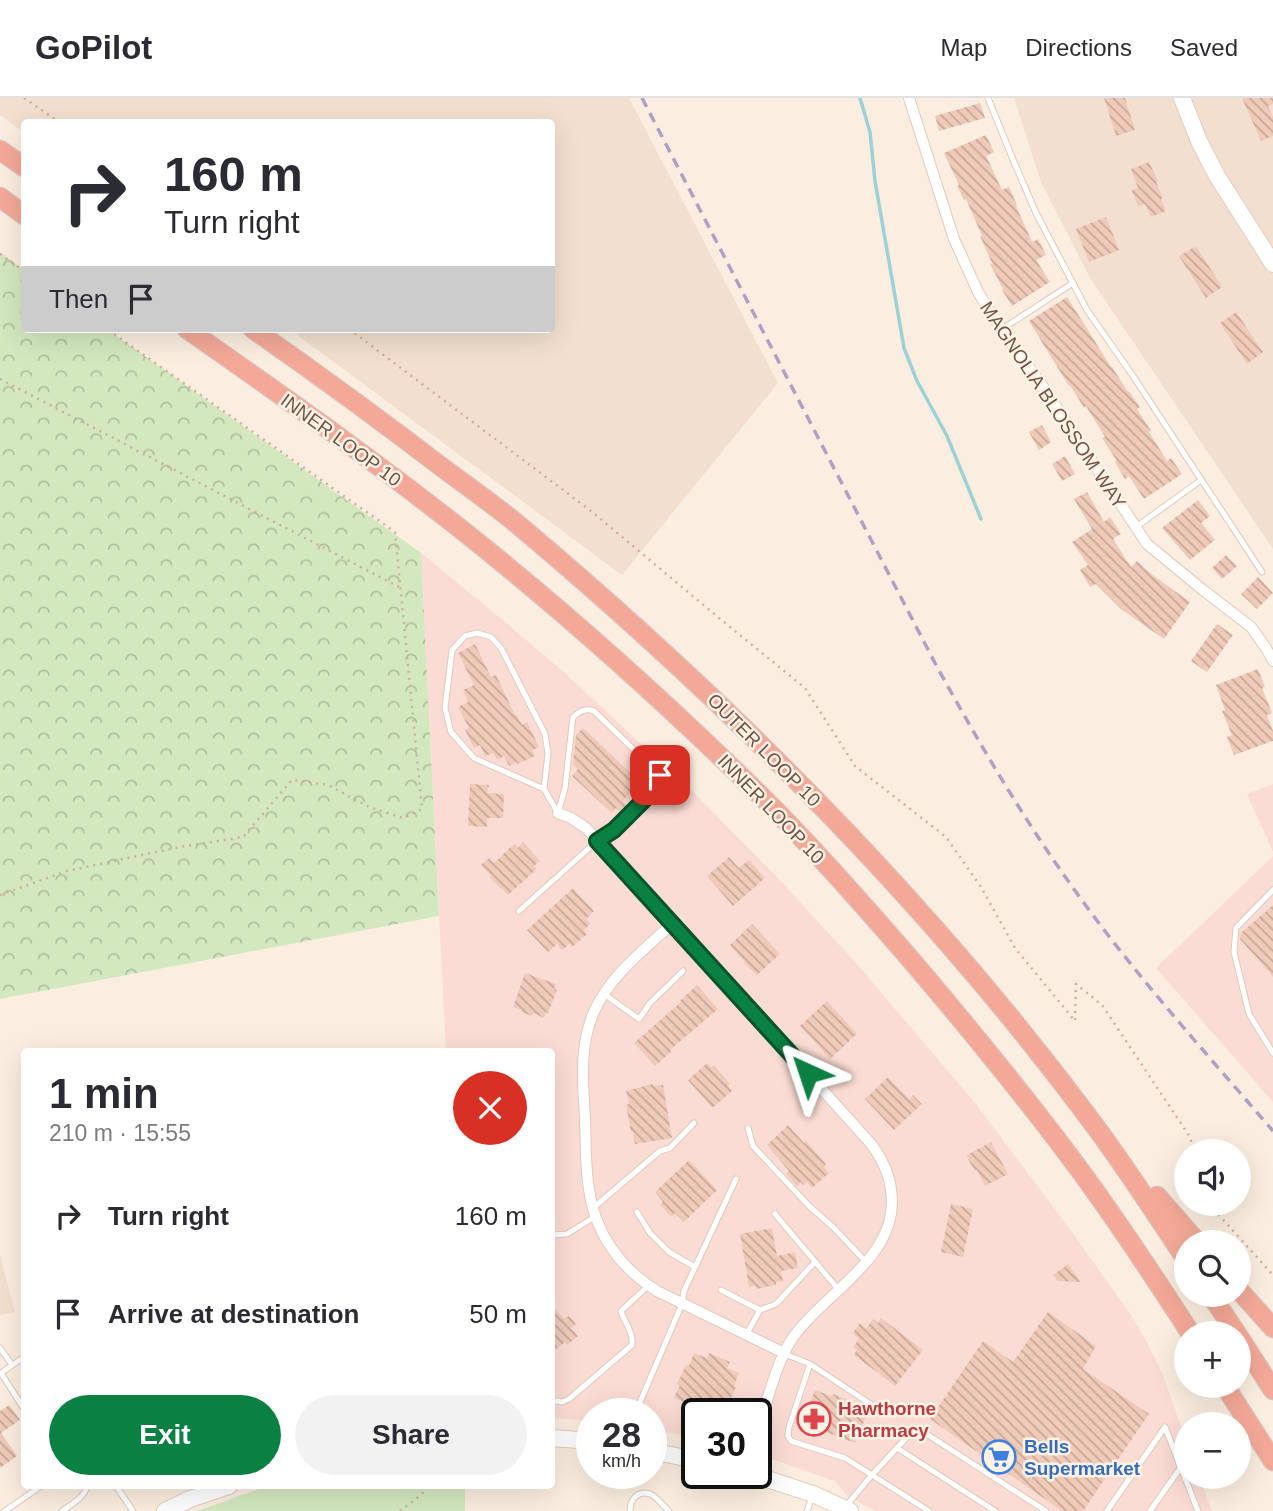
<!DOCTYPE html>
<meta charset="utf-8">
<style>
:root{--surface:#fff;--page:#f2f2f3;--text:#2b2b33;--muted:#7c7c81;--line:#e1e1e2;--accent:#0b8043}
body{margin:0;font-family:Helvetica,sans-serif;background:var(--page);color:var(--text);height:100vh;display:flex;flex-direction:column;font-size:26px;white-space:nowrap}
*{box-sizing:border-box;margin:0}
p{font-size:23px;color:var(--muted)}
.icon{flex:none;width:38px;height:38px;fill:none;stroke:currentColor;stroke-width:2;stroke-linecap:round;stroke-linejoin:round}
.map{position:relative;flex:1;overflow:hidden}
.drawer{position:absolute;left:21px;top:950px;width:534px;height:441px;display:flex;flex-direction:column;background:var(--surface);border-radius:7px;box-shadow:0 7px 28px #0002}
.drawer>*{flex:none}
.guide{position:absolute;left:21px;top:21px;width:534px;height:214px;border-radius:7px;box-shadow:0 7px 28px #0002;background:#fff;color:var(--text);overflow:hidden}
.buttons{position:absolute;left:1174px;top:1041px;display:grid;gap:14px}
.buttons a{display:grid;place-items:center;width:77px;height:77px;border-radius:50%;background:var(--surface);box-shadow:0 7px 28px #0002;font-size:35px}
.speed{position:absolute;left:576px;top:1300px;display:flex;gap:14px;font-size:35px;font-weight:700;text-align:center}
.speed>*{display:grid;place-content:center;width:91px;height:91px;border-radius:50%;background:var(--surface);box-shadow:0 7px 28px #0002;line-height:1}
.speed small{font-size:18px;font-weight:400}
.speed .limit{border:4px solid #111;border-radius:10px;background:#fff;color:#111}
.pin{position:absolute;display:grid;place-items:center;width:60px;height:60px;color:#fff;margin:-30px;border-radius:14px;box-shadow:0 4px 10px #0006}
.me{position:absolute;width:77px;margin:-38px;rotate:318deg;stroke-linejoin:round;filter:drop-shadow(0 0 5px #0008)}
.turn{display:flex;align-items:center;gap:24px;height:147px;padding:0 28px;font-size:32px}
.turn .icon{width:91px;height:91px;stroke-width:2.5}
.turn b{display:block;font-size:49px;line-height:60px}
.then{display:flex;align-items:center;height:66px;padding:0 28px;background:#0003;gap:14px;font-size:26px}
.round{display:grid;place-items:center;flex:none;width:74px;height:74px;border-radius:37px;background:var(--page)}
.summary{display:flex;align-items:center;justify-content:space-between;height:119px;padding:0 28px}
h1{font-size:42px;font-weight:700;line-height:52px}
.primary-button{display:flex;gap:14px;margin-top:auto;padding:14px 28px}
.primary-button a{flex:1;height:80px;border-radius:42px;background:var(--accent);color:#fff;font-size:28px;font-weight:700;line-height:80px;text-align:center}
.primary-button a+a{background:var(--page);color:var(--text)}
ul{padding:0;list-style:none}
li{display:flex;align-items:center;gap:21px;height:98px;padding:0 28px}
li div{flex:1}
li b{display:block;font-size:26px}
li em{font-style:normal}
header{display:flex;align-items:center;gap:42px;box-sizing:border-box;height:98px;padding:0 35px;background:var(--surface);border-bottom:2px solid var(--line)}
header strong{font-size:33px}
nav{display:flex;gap:38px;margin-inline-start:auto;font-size:24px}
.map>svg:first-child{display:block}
.residential{fill:#f2dfcf}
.commercial{fill:#fbdcd4}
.forest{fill:url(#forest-crowns)}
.park{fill:#d3e8bf}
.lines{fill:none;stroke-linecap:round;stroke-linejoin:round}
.stream{stroke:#9cd1d5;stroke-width:3.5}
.building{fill:url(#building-back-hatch)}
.lane-casing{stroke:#dfcabc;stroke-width:7}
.street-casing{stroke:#dfcabc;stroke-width:12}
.secondary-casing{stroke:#e5ccbc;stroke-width:18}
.highway-casing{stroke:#d7cfcc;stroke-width:21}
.path{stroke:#d4ad9c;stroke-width:2.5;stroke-dasharray:2 5;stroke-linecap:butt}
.lane{stroke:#fff;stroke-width:5}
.street{stroke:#fff;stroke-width:10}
.secondary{stroke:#fff;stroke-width:16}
.highway{stroke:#f4a998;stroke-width:19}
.rail{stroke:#b0a0c3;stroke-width:3.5;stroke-dasharray:10 7;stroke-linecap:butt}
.route-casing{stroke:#07532c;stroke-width:18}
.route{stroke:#0b8043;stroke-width:12}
.labels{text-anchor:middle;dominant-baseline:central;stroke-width:5;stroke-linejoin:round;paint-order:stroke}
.street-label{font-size:19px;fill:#715348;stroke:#fff3e5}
.health-label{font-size:19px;font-weight:bold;fill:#be3a42;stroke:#fff3e5;text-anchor:start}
.shop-label{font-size:19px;font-weight:bold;fill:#366cbe;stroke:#fff3e5;text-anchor:start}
</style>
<header>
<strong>GoPilot</strong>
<nav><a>Map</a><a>Directions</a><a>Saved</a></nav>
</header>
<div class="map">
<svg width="1273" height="1413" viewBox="0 0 1273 1413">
<defs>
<pattern id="forest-crowns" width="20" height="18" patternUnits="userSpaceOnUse" patternTransform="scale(1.75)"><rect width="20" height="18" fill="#d3e8bf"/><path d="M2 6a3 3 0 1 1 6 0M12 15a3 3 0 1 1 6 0" fill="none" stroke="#b0bf9d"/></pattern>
<pattern id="building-back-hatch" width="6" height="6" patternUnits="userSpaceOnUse" patternTransform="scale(1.75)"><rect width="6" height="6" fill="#f0cab8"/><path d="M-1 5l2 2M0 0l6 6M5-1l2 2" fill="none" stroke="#c7a798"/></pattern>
</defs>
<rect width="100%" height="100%" fill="#fbeee0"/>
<g class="residential">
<polygon points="0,0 629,0 778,285 622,477 289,231 551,231 551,24 24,24 24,35 0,17"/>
<polygon points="1014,0 1273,0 1273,451 1090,180 1041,84"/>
<polygon points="0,1156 15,1214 0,1217"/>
</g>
<g class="commercial">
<polygon points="421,455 498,518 566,576 694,695 778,780 856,865 976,1006 1069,1130 1131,1217 1148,1246 1163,1277 1186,1343 1186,1379 1199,1379 1212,1413 876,1413 848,1399 835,1383 756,1356 756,1316 696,1316 696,1340 651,1331 651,1316 592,1316 591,1323 551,1320 551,954 446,954"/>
<polygon points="1273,686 1273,754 1247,696"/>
<polygon points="1273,758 1273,1004 1156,870"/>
</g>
<polygon class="forest" points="0,154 24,172 24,231 107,231 421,455 439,818 0,901"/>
<polygon class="park" points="267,1388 465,1388 465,1413 197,1413"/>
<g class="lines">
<polyline class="stream" points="860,0 870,34 875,83 904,250 917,283 947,338 981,421"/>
</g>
<g class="building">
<polygon points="1104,0 1125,0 1135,32 1116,38"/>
<polygon points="1242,0 1273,0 1273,6 1268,8 1273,19 1273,38 1261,43"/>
<polygon points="980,5 985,20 939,33 935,18"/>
<polygon points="986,37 994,54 986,58 1002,92 1009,89 1017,107 1016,108 1032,144 1038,141 1046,157 1036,162 1050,184 1012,208 1002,192 1003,191 990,166 992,165 980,138 982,138 966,101 964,102 957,88 959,87 944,55"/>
<polygon points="1149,64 1158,83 1156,84 1163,100 1161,101 1166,113 1151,119 1145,106 1138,108 1132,92 1138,90 1131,71"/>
<polygon points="1106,119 1119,152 1089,164 1076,131"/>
<polygon points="1196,148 1222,189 1206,200 1179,158"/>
<polygon points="1067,199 1111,269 1112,269 1128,294 1129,293 1140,309 1137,311 1151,333 1149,334 1167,363 1171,360 1182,376 1144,401 1129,378 1125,381 1115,364 1117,363 1102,340 1105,339 1086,308 1084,310 1070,287 1069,288 1029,223"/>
<polygon points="1236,214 1263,254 1247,266 1220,225"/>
<polygon points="1042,327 1051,344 1039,352 1029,334"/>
<polygon points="1065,358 1075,376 1062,383 1052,366"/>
<polygon points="1087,394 1104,424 1110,419 1121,436 1113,441 1131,469 1137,463 1151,476 1190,504 1164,541 1121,511 1096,486 1090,489 1080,472 1088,467 1072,444 1092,431 1074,401"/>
<polygon points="1198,402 1210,418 1201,425 1215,442 1190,462 1162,430"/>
<polygon points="1226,457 1237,468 1222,481 1212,470"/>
<polygon points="1258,479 1273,495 1257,511 1241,496"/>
<polygon points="1217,526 1233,537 1207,574 1191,563"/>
<polygon points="475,546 491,579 496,577 515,617 517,617 522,627 527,624 539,649 532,652 535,658 518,666 517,664 509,668 504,658 497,662 493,655 485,658 480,647 474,650 465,632 469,630 458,609 468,604 463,592 474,587 458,555"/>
<polygon points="1258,571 1265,589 1262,590 1272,615 1267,617 1273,633 1273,643 1234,657 1227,639 1232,637 1222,613 1225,612 1216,587"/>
<polygon points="583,630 635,679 630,685 634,690 623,703 629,709 623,716 616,710 612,715 572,678 578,671 573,666 576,637"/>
<polygon points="470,686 489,687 487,695 504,696 503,720 487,720 487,729 468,728"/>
<polygon points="523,744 540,763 534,768 537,771 508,797 490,780 491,778 481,767 489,760 494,765 514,746 518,750"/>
<polygon points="729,759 739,770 749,762 765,780 733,808 707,778"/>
<polygon points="573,790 594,813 586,821 590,826 584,832 587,836 572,849 569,846 562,852 557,846 548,854 527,832"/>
<polygon points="1273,807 1273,879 1240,841 1241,835"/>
<polygon points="752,826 780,856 757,877 744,865 745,864 730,847"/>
<polygon points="525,875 556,886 554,891 557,892 548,915 546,914 544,920 533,915 532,918 521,914 522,912 513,909"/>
<polygon points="697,887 718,911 670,952 671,954 655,968 634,945 681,904 680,903"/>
<polygon points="827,903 857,936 830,961 800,928"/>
<polygon points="707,965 711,970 714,967 730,986 728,988 732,993 712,1010 688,982"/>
<polygon points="888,979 909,1001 913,997 922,1006 894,1032 865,1001"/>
<polygon points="653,986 653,988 663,987 672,1040 635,1046 633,1034 631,1034 626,1007 629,1006 626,993"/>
<polygon points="788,1027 804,1045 806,1043 826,1066 824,1069 829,1075 812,1090 807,1084 803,1087 801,1084 797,1088 786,1076 789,1073 767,1047"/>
<polygon points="991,1044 1008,1076 985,1088 977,1072 975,1073 968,1061 967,1057"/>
<polygon points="689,1062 717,1092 684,1124 675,1115 671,1119 660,1107 663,1104 655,1094"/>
<polygon points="951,1106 973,1111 963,1159 941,1154"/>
<polygon points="772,1130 777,1158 795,1154 798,1170 781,1173 783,1183 776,1184 776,1187 756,1191 756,1188 749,1189 740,1136"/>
<polygon points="1068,1166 1081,1184 1058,1183 1053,1177"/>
<polygon points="551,1206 564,1221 569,1218 576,1226 571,1230 578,1238 567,1247 565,1244 556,1251 551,1245"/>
<polygon points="1048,1214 1096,1248 1083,1271 1149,1316 1083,1413 1062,1413 930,1321 983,1243 1013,1264"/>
<polygon points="881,1220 923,1252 895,1288 854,1257 857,1252 853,1249 859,1241 853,1235 860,1225 866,1231 873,1221 878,1225"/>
<polygon points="694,1255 707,1260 709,1255 730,1264 727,1270 739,1275 734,1288 736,1289 727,1309 725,1308 721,1316 703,1316 685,1308 687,1305 674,1300 680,1287 677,1286 686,1267 689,1268"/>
<polygon points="815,1292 831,1298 833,1296 853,1304 852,1307 868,1314 855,1345 818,1331 803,1323"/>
<polygon points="9,1307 20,1322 1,1335 17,1358 0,1370 0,1313"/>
</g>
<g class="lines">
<defs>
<g id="lane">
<polyline points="988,0 1014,64 1036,115 1087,212 1133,278 1262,474"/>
<polyline points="1002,231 1073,185"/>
<polyline points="1136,429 1201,382"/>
<polyline points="544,691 474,660 451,634 445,610 452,552 465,538 477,535 491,539 501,550 545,636 548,655 544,691 558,715"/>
<polyline points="1273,792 1236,830 1234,854 1249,916 1273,955"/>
<path d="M519,813L597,743L614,732L659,686L661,682L660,677L594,613C585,610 580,613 573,619L565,690L558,715"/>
<polyline points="604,896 639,921 650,905 683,873"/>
<polyline points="551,997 551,1010"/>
<polyline points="748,1030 753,1048 810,1109 833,1129 866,1164"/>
<polyline points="593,1110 660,1053 670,1050 694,1025"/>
<polyline points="637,1114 650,1135 669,1154 695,1169"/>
<polyline points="775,1116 838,1191"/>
<polyline points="551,1137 567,1136 596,1118"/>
<polyline points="721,1192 760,1212 776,1206 815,1164"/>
<polyline points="746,1237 760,1212"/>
<polyline points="0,1250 12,1267"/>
<polyline points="785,1256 810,1266 878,1311"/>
<polyline points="24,1259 1,1275 24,1311"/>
<polyline points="810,1266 789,1329 788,1338 791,1343 845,1360 929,1413"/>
<path d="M551,1302L562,1304L569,1301L632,1247C634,1235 624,1224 621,1213L648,1188"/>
<polyline points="637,1311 682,1206 684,1193 736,1081"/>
<polyline points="897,1350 995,1413"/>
<polyline points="116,1388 133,1413"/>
<polyline points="846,1408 871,1378 908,1338 914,1334 925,1335 1046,1413"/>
<polyline points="5,1413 41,1388"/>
<path d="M62,1413C72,1406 84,1400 87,1388"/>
<path d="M630,1413C630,1402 637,1392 650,1396C657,1399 663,1408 669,1413"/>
<polyline points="807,1413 812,1399"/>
<polyline points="1107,1413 1165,1329 1198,1413"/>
<polyline points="1150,1413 1181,1369"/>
</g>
<g id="street">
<polyline points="909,0 954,141 978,194 988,210 1015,251 1040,284 1147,446 1203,492 1251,529 1266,550 1273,563"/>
<path d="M558,715L571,720L586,730L673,825L872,1047C884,1064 891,1080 892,1102C893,1162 826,1194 794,1238C776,1262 766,1309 756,1339"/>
<path d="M673,825C644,852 609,878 593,916C579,950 583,985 585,1021C586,1044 585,1068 589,1091C595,1135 620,1170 657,1193L784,1255"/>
</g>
<g id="secondary">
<polyline points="1182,0 1199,43 1217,78 1273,166"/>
<polyline points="551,1340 592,1343"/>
<polyline points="651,1353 696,1362"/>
<polyline points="752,1376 813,1396 850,1413"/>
<polyline points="165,1413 190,1401 229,1388"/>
</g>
<g id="highway">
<polyline points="0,52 24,69"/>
<polyline points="0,99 24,117"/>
<path d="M187,231C291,304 395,377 493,457C584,531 671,610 755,692C808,744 858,801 906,856C964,924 1020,992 1073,1063C1115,1119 1153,1177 1191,1236"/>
<path d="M253,231C319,277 383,324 447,373C470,390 494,407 516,425C728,603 926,801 1092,1024C1125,1068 1155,1115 1186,1161"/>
<polyline points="1157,1098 1197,1144"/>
<polyline points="1239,1192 1273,1230"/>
<polyline points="1211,1197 1237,1236"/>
<polyline points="1239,1239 1273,1292"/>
<polyline points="1225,1288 1273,1363"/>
</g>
</defs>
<use href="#lane" class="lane-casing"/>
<use href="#street" class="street-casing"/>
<use href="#secondary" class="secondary-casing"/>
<use href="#highway" class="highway-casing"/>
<g class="path">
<polyline points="24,0 59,24"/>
<polyline points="0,156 24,173"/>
<polyline points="349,231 591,413 719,520 805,590 855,668 946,739 981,789 1015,850 1075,923 1076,886 1102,907 1190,1039 1194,1054"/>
<polyline points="0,281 401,490"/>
<polyline points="0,797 67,773 180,749 243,739 292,682 328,687 369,709 403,720 422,711 395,434 107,231"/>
<polyline points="1209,1106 1273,1177"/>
<polyline points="400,1413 422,1396 426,1388"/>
</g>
<use href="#lane" class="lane"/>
<use href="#street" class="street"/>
<use href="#secondary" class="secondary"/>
<use href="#highway" class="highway"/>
<path class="rail" d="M642,0L936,567C979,645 1024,722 1076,794C1136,878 1206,955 1273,1033"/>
</g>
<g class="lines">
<defs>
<polyline id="route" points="660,677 661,682 659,687 614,732 597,743 808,975"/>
</defs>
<use href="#route" class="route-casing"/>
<use href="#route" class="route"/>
</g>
<defs>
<symbol id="pharmacy-ring" viewBox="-11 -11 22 22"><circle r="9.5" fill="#fff3e5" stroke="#e0444e" stroke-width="1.5"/><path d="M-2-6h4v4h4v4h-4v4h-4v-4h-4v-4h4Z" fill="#e0444e"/></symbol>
<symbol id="supermarket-ring" viewBox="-11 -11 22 22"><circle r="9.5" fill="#fff3e5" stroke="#3f7fe0" stroke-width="1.5"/><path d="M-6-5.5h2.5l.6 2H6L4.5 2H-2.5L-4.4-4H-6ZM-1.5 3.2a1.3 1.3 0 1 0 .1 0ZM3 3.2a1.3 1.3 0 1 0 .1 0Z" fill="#3f7fe0"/></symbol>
</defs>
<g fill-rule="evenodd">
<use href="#pharmacy-ring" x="795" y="1302" width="38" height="38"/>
<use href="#supermarket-ring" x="980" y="1340" width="38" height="38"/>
</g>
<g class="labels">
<g class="street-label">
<text transform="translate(1053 307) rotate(56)">MAGNOLIA BLOSSOM WAY</text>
<text transform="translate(341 342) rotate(36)">INNER LOOP 10</text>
<text transform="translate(764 652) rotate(45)">OUTER LOOP 10</text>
<text transform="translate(771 711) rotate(46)">INNER LOOP 10</text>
</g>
<g class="health-label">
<text x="838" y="1310">Hawthorne<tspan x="838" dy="22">Pharmacy</tspan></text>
</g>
<g class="shop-label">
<text x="1024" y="1348">Bells<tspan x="1024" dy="22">Supermarket</tspan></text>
</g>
</g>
</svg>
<div class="buttons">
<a><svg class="icon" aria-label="sound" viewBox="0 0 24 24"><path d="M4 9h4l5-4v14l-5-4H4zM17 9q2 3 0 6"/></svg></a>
<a><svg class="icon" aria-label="search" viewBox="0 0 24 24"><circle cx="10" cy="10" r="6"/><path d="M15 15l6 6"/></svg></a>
<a>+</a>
<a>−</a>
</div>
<div class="speed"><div>28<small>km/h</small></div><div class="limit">30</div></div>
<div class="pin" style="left:660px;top:677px;background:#d93025"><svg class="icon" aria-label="arrive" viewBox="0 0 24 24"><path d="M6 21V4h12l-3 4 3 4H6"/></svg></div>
<svg class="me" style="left:808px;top:975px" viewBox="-20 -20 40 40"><path d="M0-17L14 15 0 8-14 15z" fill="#0b8043" stroke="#fff" stroke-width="4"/></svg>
<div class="guide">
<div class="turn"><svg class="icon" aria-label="right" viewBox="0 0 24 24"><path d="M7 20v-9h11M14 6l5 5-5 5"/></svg><div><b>160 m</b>Turn right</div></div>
<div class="then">Then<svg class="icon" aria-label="arrive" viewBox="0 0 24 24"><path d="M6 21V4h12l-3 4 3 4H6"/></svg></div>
</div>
<section class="drawer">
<div class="summary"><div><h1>1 min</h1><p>210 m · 15:55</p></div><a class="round" style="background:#d93025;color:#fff"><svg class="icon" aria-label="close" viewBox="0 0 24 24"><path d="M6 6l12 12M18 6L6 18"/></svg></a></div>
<ul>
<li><svg class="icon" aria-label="right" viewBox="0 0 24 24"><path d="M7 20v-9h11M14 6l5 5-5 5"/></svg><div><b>Turn right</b></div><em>160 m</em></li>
<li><svg class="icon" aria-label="arrive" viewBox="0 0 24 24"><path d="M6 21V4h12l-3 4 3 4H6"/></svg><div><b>Arrive at destination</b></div><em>50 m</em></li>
</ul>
<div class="primary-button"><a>Exit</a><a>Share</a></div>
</section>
</div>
